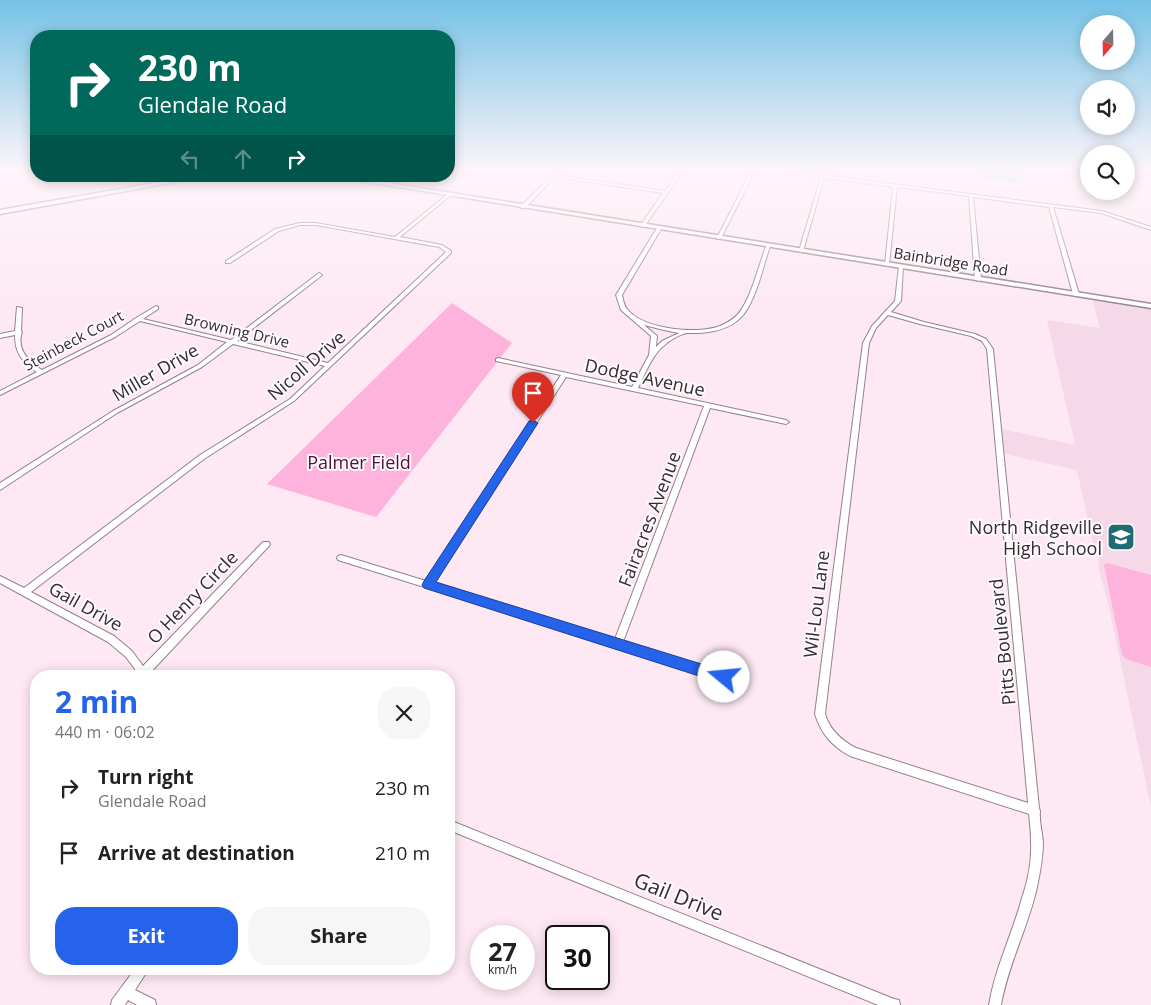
<!DOCTYPE html>
<meta charset="utf-8">
<style>
:root{--surface:#fff;--page:#f6f6f6;--text:#222;--muted:#767676;--accent:#2563eb}
body{margin:0;font-family:"Open Sans",sans-serif;background:var(--page);color:var(--text);height:100vh;display:flex;flex-direction:column;font-size:19px;white-space:nowrap}
*{box-sizing:border-box;margin:0}
p{font-size:16px;color:var(--muted)}
.icon{flex:none;width:28px;height:28px;fill:none;stroke:currentColor;stroke-width:2;stroke-linecap:round;stroke-linejoin:round}
.map{position:relative;flex:1;overflow:hidden}
.panel{position:absolute;left:30px;top:670px;width:425px;height:305px;display:flex;flex-direction:column;background:var(--surface);border-radius:20px;box-shadow:0 2px 12px #0003}
.panel>*{flex:none}
.hud{position:absolute;left:30px;top:30px;width:425px;height:152px;border-radius:20px;box-shadow:0 2px 12px #0003;background:#00695c;color:#fff;overflow:hidden}
.needle{width:32px;rotate:200deg}
.tools{position:absolute;left:1080px;top:15px;display:grid;gap:10px}
.tools a{display:grid;place-items:center;width:55px;height:55px;border-radius:50%;background:var(--surface);box-shadow:0 2px 12px #0003;font-size:25px}
.speed{position:absolute;left:470px;top:925px;display:flex;gap:10px;font-size:25px;font-weight:700;text-align:center}
.speed>*{display:grid;place-content:center;width:65px;height:65px;border-radius:50%;background:var(--surface);box-shadow:0 2px 12px #0003;line-height:1}
.speed small{font-size:12px;font-weight:400}
.speed .limit{border:2px solid #111;border-radius:8px;background:#fff;color:#111}
.pin{position:absolute;display:grid;place-items:center;width:42px;height:42px;color:#fff;margin:-51px -21px;border-radius:50% 50% 50% 0;rotate:-45deg;box-shadow:0 0 5px #0007}
.pin .icon{rotate:45deg}
.me{position:absolute;width:55px;margin:-28px;rotate:287deg;stroke-linejoin:round;filter:drop-shadow(0 0 4px #0008)}
.turn{display:flex;align-items:center;gap:18px;height:105px;padding:0 25px;font-size:22px}
.turn .icon{width:65px;height:65px;stroke-width:2.5}
.turn b{display:block;font-size:35px;line-height:42px}
.lanes{display:flex;align-items:center;height:48px;padding:0 25px;background:#0003;justify-content:center;gap:25px;direction:ltr}
.lanes .off{opacity:.35}
.round{display:grid;place-items:center;flex:none;width:52px;height:52px;border-radius:20px;background:var(--page)}
.head{display:flex;align-items:center;justify-content:space-between;height:85px;padding:0 25px}
h1{font-size:30px;font-weight:700;line-height:38px;color:var(--accent)}
.cta{display:flex;gap:10px;margin-top:auto;padding:10px 25px}
.cta a{flex:1;height:58px;border-radius:20px;background:var(--accent);color:#fff;font-size:20px;font-weight:700;line-height:58px;text-align:center}
.cta a+a{background:var(--page);color:var(--text)}
ul{padding:0;list-style:none}
li{display:flex;align-items:center;gap:15px;height:65px;padding:0 25px}
li div{flex:1}
li b{display:block;font-size:19px}
li em{font-style:normal}
.map>svg:first-child{display:block}
.built{fill:#f6d9e8}
.green{fill:#feb3dc}
.water{fill:#68d6e2}
.lines{fill:none;stroke-linecap:round;stroke-linejoin:round}
.street-casing{stroke:#94818b;stroke-width:2}
.secondary-casing{stroke:#94818b;stroke-width:3}
.street{fill:#fff;fill-rule:evenodd}
.secondary{fill:#fff;fill-rule:evenodd}
.route{fill:#2563eb;stroke:#184099}
.labels{text-anchor:middle;dominant-baseline:central;stroke-width:4;stroke-linejoin:round;paint-order:stroke}
.far-street-label{font-size:15px;fill:#332b2f;stroke:#fffafd}
.street-label{font-size:18px;fill:#332b2f;stroke:#fffafd}
.park-label{font-size:18px;fill:#4f0f39;stroke:#fffafd}
.poi-label{font-size:18px;fill:#332b2f;stroke:#fffafd;text-anchor:end}
.near-street-label{font-size:21px;fill:#332b2f;stroke:#fffafd}
</style>
<div class="map">
<svg width="1151" height="1005" viewBox="0 0 1151 1005">
<rect width="100%" height="100%" fill="#fde8f3"/>
<polygon class="built" points="1092,299 1151,308 1151,807 1108,603 1098,567 1100,554 1095,553 1077,470 1005,454 1002,429 1075,445 1047,320 1100,328"/>
<g class="green">
<polygon points="452,303 512,343 376,517 267,484"/>
<polygon points="1107,563 1151,575 1151,667 1126,659 1122,655 1104,565"/>
</g>
<polygon class="water" points="981,171 1011,171 1021,174 1022,177 1015,179 1016,183 983,177"/>
<g class="lines">
<defs>
<g id="street">
<polygon points="557,171 561,171 557,175 665,191 679,171 683,171 644,227 642,227 640,226 663,193 555,177 525,208 521,208 521,206"/>
<polygon points="751,171 755,171 721,238 717,239 717,238"/>
<polygon points="778,171 788,171 823,175 1102,211 1151,227 1151,230 1101,213 1053,207 1079,294 1076,296 1073,294 1049,207 973,197 981,279 978,281 975,279 969,196 897,187 889,265 887,266 885,265 893,187 824,178 803,251 801,252 799,251 821,177"/>
<path d="M448,194L451,195L400,237L442,245L451,251V253L294,401L204,459L31,592L114,636L132,651L143,666L263,542H269L270,544L269,546L149,674L150,676H140L126,657L108,642L0,583V576L24,588L200,455L290,399L325,366L233,344L202,367L117,413L0,490V483L113,411L198,365L227,342L140,321L115,337L0,395V391L37,372C22,362 15,353 15,335L0,338V334L15,331L17,307L22,308L21,331L22,332C16,349 28,361 42,370L111,335L136,318L156,306L158,307V309L143,319L231,340L319,273L322,275L321,276L237,341L328,363L446,252L439,247L316,225H300L279,231L230,263H226V261L275,229L300,223H316L395,237Z"/>
<path d="M657,228L661,229L622,295C623,299 624,306 627,309C642,329 697,335 720,326C727,323 734,319 739,313C751,298 759,265 766,246L768,245L770,246C763,267 757,296 744,314C733,328 715,332 699,333C695,333 691,333 687,333C681,334 672,339 667,343C652,354 646,372 638,388L786,420L789,422L786,424L710,408L623,642L724,673L727,674L729,677L727,680L724,681L338,560L337,558L338,556L341,555L426,581L561,375L496,361V359L498,358L632,387L649,355L651,336L621,310L616,295ZM644,325L664,330L679,333L662,341L656,347L657,336ZM566,377L704,406L615,639L434,583Z"/>
<path d="M899,266L903,267L901,301L891,312L924,322L975,334L986,339L993,349L1039,808L1040,811C1039,821 1042,831 1043,842C1043,857 1040,873 1037,887C1028,928 1008,964 1001,1005H989C995,968 1012,935 1022,898C1028,881 1032,860 1031,841C1031,832 1030,823 1029,814L850,756C832,746 821,734 815,714L863,343L872,326L895,301ZM888,315L920,324L971,336L982,341L987,349L1028,803L856,748C841,740 830,730 825,714L869,343L876,328Z"/>
<polygon points="449,820 894,999 899,1000 900,1005 878,1005 449,830"/>
<polygon points="135,969 148,969 146,973 135,990 155,1000 156,1005 137,1005 128,1000 125,1005 111,1005 112,1000"/>
</g>
<g id="secondary">
<polygon points="194,176 209,176 0,214 0,210"/>
<polygon points="329,176 345,176 1151,304 1151,308"/>
</g>
</defs>
<use href="#street" class="street-casing"/>
<use href="#secondary" class="secondary-casing"/>
<use href="#street" class="street"/>
<use href="#secondary" class="secondary"/>
</g>
<linearGradient id="sky" x2="0" y2="1"><stop stop-color="#75c2e6"/><stop offset="0.55" stop-color="#fef5fa"/><stop offset="1" stop-color="#fef5fa" stop-opacity="0"/></linearGradient>
<rect width="1151" height="312" fill="url(#sky)"/>
<polygon class="route" points="533,420 538,423 436,582 724,671 729,673 731,677 729,682 724,684 424,588 422,585 424,581 529,421"/>
<defs>
<symbol id="school-square" viewBox="-11 -11 22 22"><rect x="-9" y="-9" width="18" height="18" rx="4" fill="#206b73" stroke="#fffafd"/><path d="M0-5L7-2L0 1L-7-2ZM-4 1L0 2.5L4 1V4Q0 6-4 4Z" fill="#fff"/></symbol>
</defs>
<g fill-rule="evenodd">
<use href="#school-square" x="1105" y="521" width="32" height="32"/>
</g>
<g class="labels">
<g class="far-street-label">
<text transform="translate(951 261) rotate(9)">Bainbridge Road</text>
<text transform="translate(237 330) rotate(13)">Browning Drive</text>
<text transform="translate(73 340) rotate(-28)">Steinbeck Court</text>
</g>
<g class="street-label">
<text transform="translate(306 365) rotate(-41)">Nicoll Drive</text>
<text transform="translate(155 372) rotate(-30)">Miller Drive</text>
<text transform="translate(645 377) rotate(12)">Dodge Avenue</text>
<text transform="translate(649 519) rotate(-69)">Fairacres Avenue</text>
<text transform="translate(192 597) rotate(-46)">O Henry Circle</text>
<text transform="translate(816 604) rotate(-83)">Wil-Lou Lane</text>
<text transform="translate(86 606) rotate(29)">Gail Drive</text>
<text transform="translate(1002 642) rotate(-96)">Pitts Boulevard</text>
</g>
<g class="park-label">
<text x="359" y="462">Palmer Field</text>
</g>
<g class="poi-label">
<text x="1102" y="527">North Ridgeville<tspan x="1102" dy="21">High School</tspan></text>
</g>
<g class="near-street-label">
<text transform="translate(679 896) rotate(22)">Gail Drive</text>
</g>
</g>
</svg>
<div class="tools">
<a><svg class="needle" viewBox="-14 -14 28 28"><path d="M0-13l5 13h-10z" fill="#e53935"/><path d="M0 13l5-13h-10z" fill="#767676"/></svg></a>
<a><svg class="icon" aria-label="sound" viewBox="0 0 24 24"><path d="M4 9h4l5-4v14l-5-4H4zM17 9q2 3 0 6"/></svg></a>
<a><svg class="icon" aria-label="search" viewBox="0 0 24 24"><circle cx="10" cy="10" r="6"/><path d="M15 15l6 6"/></svg></a>
</div>
<div class="speed"><div>27<small>km/h</small></div><div class="limit">30</div></div>
<div class="pin" style="left:533px;top:423px;background:#d93025"><svg class="icon" aria-label="arrive" viewBox="0 0 24 24"><path d="M6 21V4h12l-3 4 3 4H6"/></svg></div>
<svg class="me" style="left:724px;top:677px" viewBox="-20 -20 40 40"><circle r="19" fill="#fff"/><path d="M0-13L10 11 0 6-10 11z" fill="#2563eb"/></svg>
<div class="hud">
<div class="turn"><svg class="icon" aria-label="right" viewBox="0 0 24 24"><path d="M7 20v-9h11M14 6l5 5-5 5"/></svg><div><b>230 m</b>Glendale Road</div></div>
<div class="lanes"><svg class="icon off" aria-label="left" viewBox="0 0 24 24"><path d="M17 20v-9H6M10 6l-5 5 5 5"/></svg><svg class="icon off" aria-label="ahead" viewBox="0 0 24 24"><path d="M12 20V5M6 11l6-6 6 6"/></svg><svg class="icon" aria-label="right" viewBox="0 0 24 24"><path d="M7 20v-9h11M14 6l5 5-5 5"/></svg></div>
</div>
<section class="panel">
<div class="head"><div><h1>2 min</h1><p>440 m · 06:02</p></div><a class="round"><svg class="icon" aria-label="close" viewBox="0 0 24 24"><path d="M6 6l12 12M18 6L6 18"/></svg></a></div>
<ul>
<li><svg class="icon" aria-label="right" viewBox="0 0 24 24"><path d="M7 20v-9h11M14 6l5 5-5 5"/></svg><div><b>Turn right</b><p>Glendale Road</p></div><em>230 m</em></li>
<li><svg class="icon" aria-label="arrive" viewBox="0 0 24 24"><path d="M6 21V4h12l-3 4 3 4H6"/></svg><div><b>Arrive at destination</b></div><em>210 m</em></li>
</ul>
<div class="cta"><a>Exit</a><a>Share</a></div>
</section>
</div>
